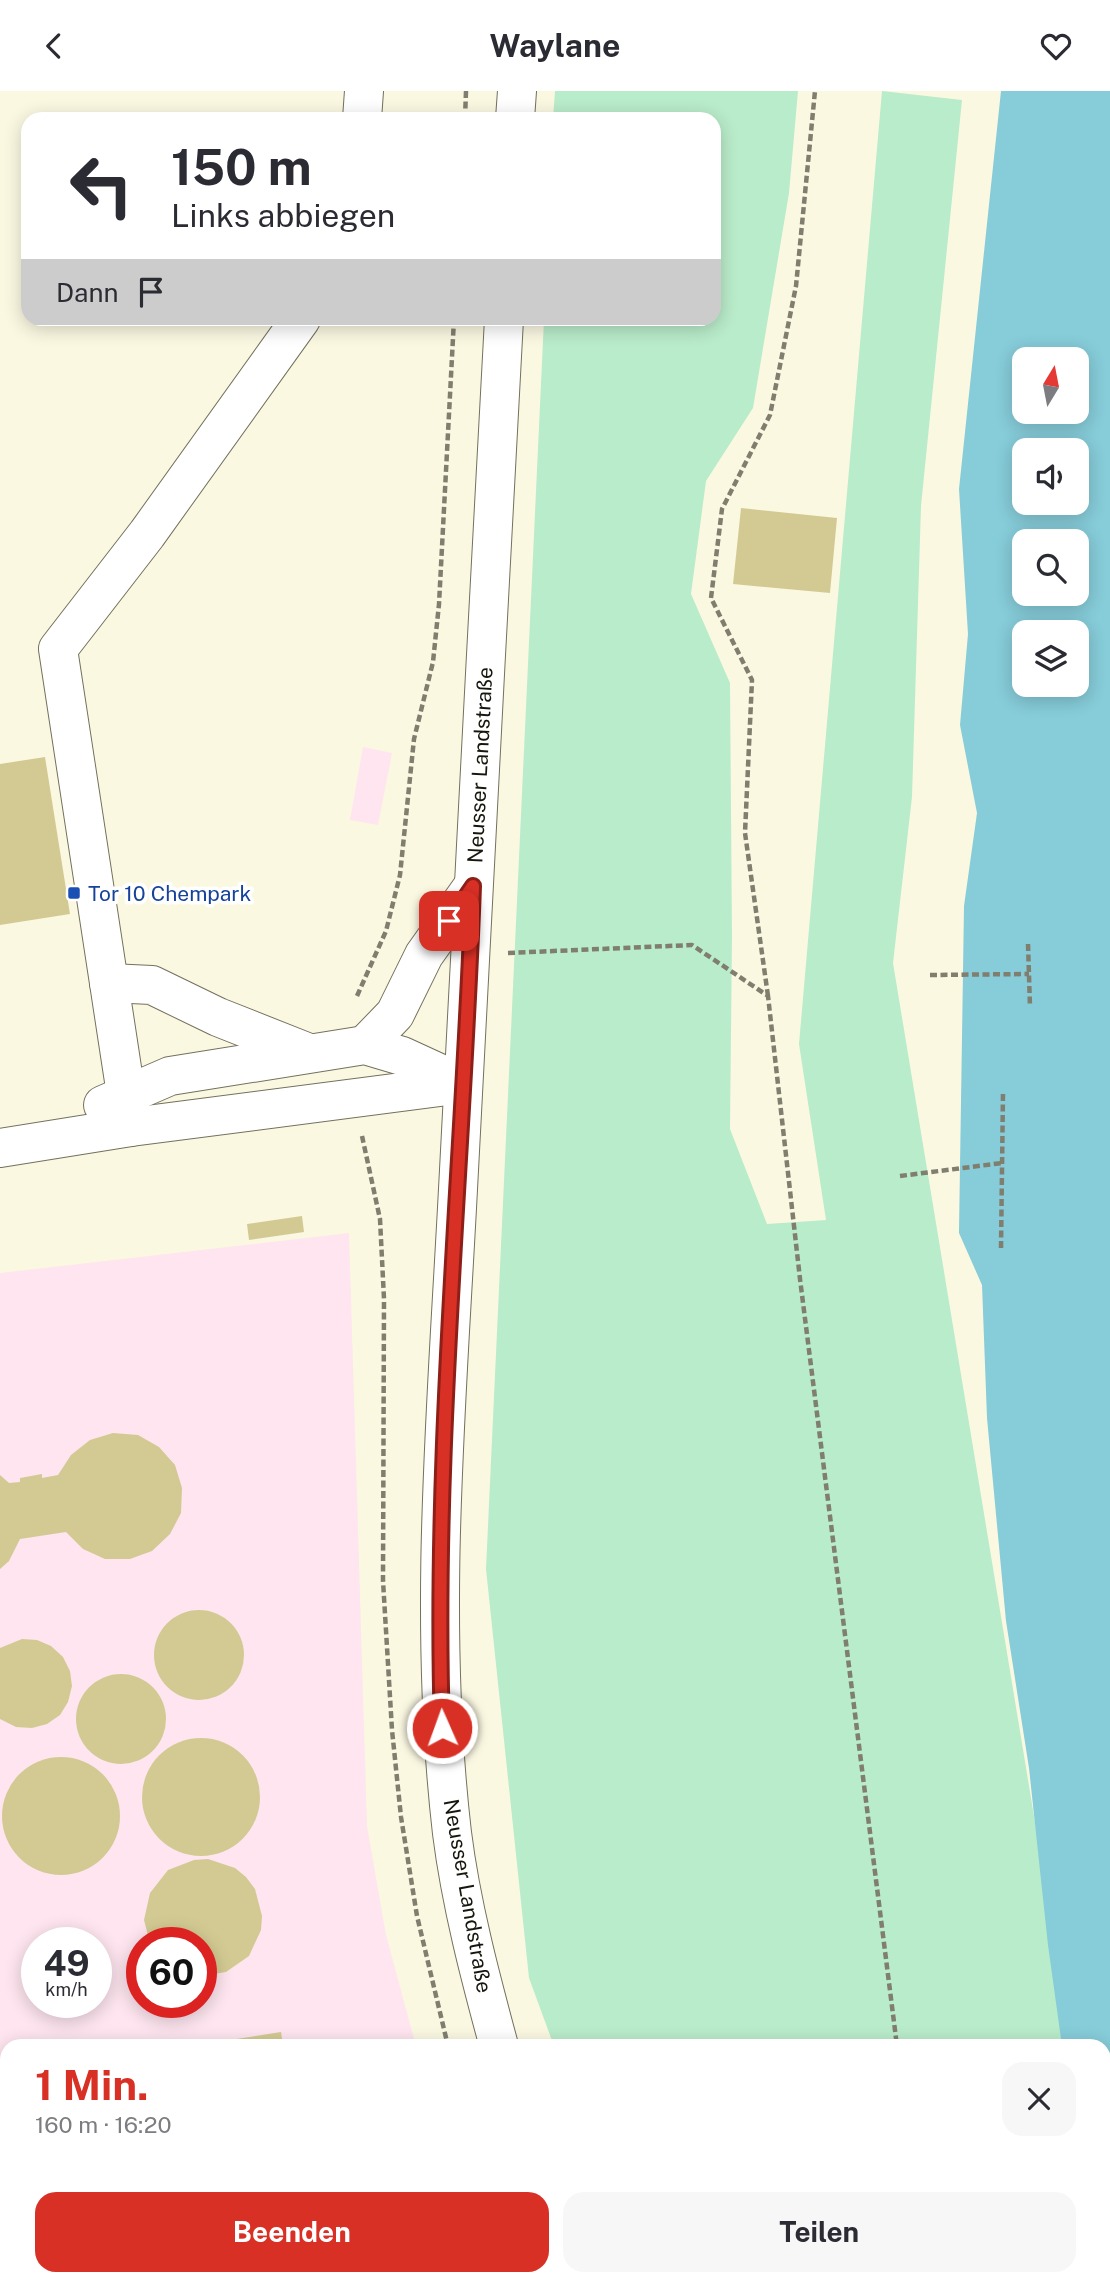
<!DOCTYPE html>
<html lang="de">
<meta charset="utf-8">
<style>
:root{--surface:#fff;--page:#f7f7f7;--text:#2b2b33;--muted:#7c7c81;--accent:#d93025}
body{margin:0;font-family:"Public Sans",sans-serif;background:var(--page);color:var(--text);height:100vh;display:flex;flex-direction:column;font-size:26px;white-space:nowrap}
*{box-sizing:border-box;margin:0}
p{font-size:23px;color:var(--muted)}
.icon{flex:none;width:38px;height:38px;fill:none;stroke:currentColor;stroke-width:2;stroke-linecap:round;stroke-linejoin:round}
.map{position:relative;flex:1;overflow:hidden}
.panel{position:absolute;left:0px;top:1948px;width:1111px;height:247px;display:flex;flex-direction:column;background:var(--surface);border-radius:21px 21px 0 0;box-shadow:0 4px 18px #0003}
.panel>*{flex:none}
.top-card{position:absolute;left:21px;top:21px;width:700px;height:214px;border-radius:21px;box-shadow:0 4px 18px #0003;background:#fff;color:var(--text);overflow:hidden}
.needle{width:46px;rotate:10deg}
.buttons{position:absolute;left:1012px;top:256px;display:grid;gap:14px}
.buttons a{display:grid;place-items:center;width:77px;height:77px;border-radius:14px;background:var(--surface);box-shadow:0 4px 18px #0003;font-size:35px}
.speed{position:absolute;left:21px;top:1836px;display:flex;gap:14px;font-size:35px;font-weight:700;text-align:center}
.speed>*{display:grid;place-content:center;width:91px;height:91px;border-radius:50%;background:var(--surface);box-shadow:0 4px 18px #0003;line-height:1}
.speed small{font-size:18px;font-weight:400}
.speed .limit{border:10px solid #d22;background:#fff;color:#111}
.pin{position:absolute;display:grid;place-items:center;width:60px;height:60px;color:#fff;margin:-30px;border-radius:14px;box-shadow:0 4px 10px #0006}
.me{position:absolute;width:77px;margin:-38px;rotate:358deg;stroke-linejoin:round;filter:drop-shadow(0 0 5px #0008)}
.turn{display:flex;align-items:center;gap:24px;height:147px;padding:0 35px;font-size:32px}
.turn .icon{width:91px;height:91px;stroke-width:2.5}
.turn b{display:block;font-size:49px;line-height:60px}
.then{display:flex;align-items:center;height:66px;padding:0 35px;background:#0003;gap:14px;font-size:26px}
.round{display:grid;place-items:center;flex:none;width:74px;height:74px;border-radius:21px;background:var(--page)}
.headline{display:flex;align-items:center;justify-content:space-between;height:119px;padding:0 35px}
h1{font-size:42px;font-weight:700;line-height:52px;color:var(--accent)}
.button{display:flex;gap:14px;margin-top:auto;padding:14px 35px}
.button a{flex:1;height:80px;border-radius:21px;background:var(--accent);color:#fff;font-size:28px;font-weight:700;line-height:80px;text-align:center}
.button a+a{background:var(--page);color:var(--text)}
header{display:flex;justify-content:space-between;align-items:center;height:91px;padding:0 35px;background:var(--surface);font-size:32px;font-weight:700}
.map>svg:first-child{display:block}
.industrial{fill:#fee5ef;fill-rule:evenodd}
.green{fill:#b9ecca}
.water{fill:#86ccd9;fill-rule:evenodd}
.building{fill:#d3ca93}
.lines{fill:none;stroke-linecap:round;stroke-linejoin:round}
.minor-casing{stroke:#73705d;stroke-width:40}
.major-casing{stroke:#73705d;stroke-width:40}
.path{stroke:#807e6f;stroke-width:4.5;stroke-dasharray:7 3.5;stroke-linecap:butt}
.minor{stroke:#fff;stroke-width:38}
.major{stroke:#fff;stroke-width:38}
.route-casing{stroke:#8d1f18;stroke-width:18}
.route{stroke:#d93025;stroke-width:12}
.transit-dot{fill:#1a4fb4;stroke:#fff;stroke-width:2.5}
.labels{text-anchor:middle;dominant-baseline:central;stroke-width:7;stroke-linejoin:round;paint-order:stroke}
.street-label{font-size:21px;fill:#17160e;stroke:#fff}
.transit-label{font-size:21px;fill:#164399;stroke:#fff;text-anchor:start}
</style>
<header><svg class="icon" aria-label="back" viewBox="0 0 24 24"><path d="M15 5l-7 7 7 7"/></svg>Waylane<svg class="icon" aria-label="heart" viewBox="0 0 24 24"><path d="M12 20l-8-8c-3-5 5-10 8-4 3-6 11-1 8 4z"/></svg></header>
<div class="map">
<svg width="1110" height="2193" viewBox="0 0 1110 2193">
<rect width="100%" height="100%" fill="#fbf8e2"/>
<g class="industrial">
<polygon points="363,656 392,662 378,734 350,729"/>
<path d="M349,1142L367,1735L386,1844L416,1955H7V2188H496L498,2193H0V1182ZM37,1852H96V1911H37ZM142,1852H201V1911H142Z"/>
</g>
<g class="green">
<polygon points="555,0 798,0 789,102 753,317 706,390 691,503 730,592 732,845 730,1038 767,1133 826,1129 799,953 882,0 962,9 921,415 912,706 893,872 1072,1955 554,1955 529,1887 486,1478 544,228 714,228 714,28 553,28"/>
<polygon points="1110,2182 1110,2193 641,2193 639,2188 1104,2188"/>
</g>
<path class="water" d="M1001,0H1110V2193H1103L1102,2188L1104,1955H1062L1048,1854L1029,1677L1006,1530L987,1327L982,1194L959,1142L964,815L977,722L960,634L968,543L959,398ZM1024,268H1076V320H1024ZM1024,359H1076V411H1024ZM1024,450H1076V502H1024ZM1024,541H1076V593H1024Z"/>
<g class="building">
<polygon points="741,417 837,427 830,502 733,493"/>
<polygon points="45,666 70,823 0,834 0,673"/>
<polygon points="302,1125 304,1141 249,1149 247,1133"/>
<polygon points="113,1342 138,1344 159,1356 175,1374 182,1397 181,1422 170,1443 152,1460 130,1468 105,1468 83,1458 66,1441 20,1448 9,1470 0,1478 0,1384 9,1392 20,1391 20,1387 42,1383 42,1387 58,1384 71,1364 90,1349"/>
<circle cx="199" cy="1564" r="45"/>
<polygon points="22,1548 37,1549 51,1555 63,1566 70,1580 72,1595 68,1611 60,1624 47,1633 32,1637 16,1636 0,1628 0,1557"/>
<circle cx="121" cy="1628" r="45"/>
<circle cx="201" cy="1706" r="59"/>
<circle cx="61" cy="1725" r="59"/>
<polygon points="208,1768 235,1777 246,1786 255,1798 262,1825 261,1839 249,1865 226,1881 201,1885 201,1852 150,1852 144,1829 150,1802 168,1779 194,1769"/>
<polygon points="281,1941 283,1955 204,1955 204,1953"/>
<polygon points="7,1984 7,2099 0,2101 0,1985"/>
<polygon points="7,2125 7,2188 95,2188 95,2193 0,2193 0,2126"/>
</g>
<g class="lines">
<defs>
<g id="minor">
<polyline points="362,28 364,0"/>
<polyline points="109,892 152,894 218,926 309,962"/>
<polyline points="365,954 395,923 424,864 473,795"/>
<polyline points="103,1014 170,985 365,954 402,965 463,993"/>
<polyline points="131,1036 58,558 147,443 301,228"/>
<polyline points="0,1057 131,1036 463,993"/>
</g>
<g id="major">
<polyline points="515,28 517,0"/>
<path d="M499,1955C480,1885 461,1813 452,1742C427,1528 447,1312 458,1098C472,808 489,518 504,228"/>
<polyline points="582,2188 584,2193"/>
</g>
</defs>
<use href="#minor" class="minor-casing"/>
<use href="#major" class="major-casing"/>
<g class="path">
<polyline points="465,28 466,0"/>
<polyline points="1028,853 1030,916"/>
<polyline points="508,862 692,854 768,905 800,1188 897,1955"/>
<polyline points="930,884 1029,883"/>
<polyline points="357,905 386,840 400,784 414,648 433,571 439,513 454,228"/>
<polyline points="768,905 745,742 752,589 711,507 722,418 770,324 796,195 815,0"/>
<polyline points="362,1045 380,1128 384,1208 383,1490 392,1639 401,1726 417,1825 448,1955"/>
<polyline points="900,1085 1002,1072"/>
<polyline points="1001,1157 1003,1001"/>
<polyline points="1104,2132 1110,2131"/>
<polyline points="529,2188 531,2193"/>
<polyline points="932,2188 933,2193"/>
</g>
<use href="#minor" class="minor"/>
<use href="#major" class="major"/>
</g>
<g class="lines">
<defs>
<path id="route" d="M442,1637C433,1357 463,1076 473,795L449,830"/>
</defs>
<use href="#route" class="route-casing"/>
<use href="#route" class="route"/>
</g>
<rect class="transit-dot" x="67" y="795" width="14" height="14" rx="3.5"/>
<g class="labels">
<g class="street-label">
<text transform="translate(480 674) rotate(-87)">Neusser Landstraße</text>
<text transform="translate(468 1805) rotate(80)">Neusser Landstraße</text>
</g>
<g class="transit-label">
<text x="88" y="802">Tor 10 Chempark</text>
</g>
</g>
</svg>
<div class="buttons">
<a><svg class="needle" viewBox="-14 -14 28 28"><path d="M0-13l5 13h-10z" fill="#e53935"/><path d="M0 13l5-13h-10z" fill="#7c7c81"/></svg></a>
<a><svg class="icon" aria-label="sound" viewBox="0 0 24 24"><path d="M4 9h4l5-4v14l-5-4H4zM17 9q2 3 0 6"/></svg></a>
<a><svg class="icon" aria-label="search" viewBox="0 0 24 24"><circle cx="10" cy="10" r="6"/><path d="M15 15l6 6"/></svg></a>
<a><svg class="icon" aria-label="layers" viewBox="0 0 24 24"><path d="M12 4l9 5-9 5-9-5zM3 14l9 5 9-5"/></svg></a>
</div>
<div class="speed"><div>49<small>km/h</small></div><div class="limit">60</div></div>
<div class="pin" style="left:449px;top:830px;background:#d93025"><svg class="icon" aria-label="arrive" viewBox="0 0 24 24"><path d="M6 21V4h12l-3 4 3 4H6"/></svg></div>
<svg class="me" style="left:442px;top:1637px" viewBox="-20 -20 40 40"><circle r="17" fill="#d93025" stroke="#fff" stroke-width="3"/><path d="M0-11L8 9 0 5-8 9z" fill="#fff"/></svg>
<div class="top-card">
<div class="turn"><svg class="icon" aria-label="left" viewBox="0 0 24 24"><path d="M17 20v-9H6M10 6l-5 5 5 5"/></svg><div><b>150 m</b>Links abbiegen</div></div>
<div class="then">Dann<svg class="icon" aria-label="arrive" viewBox="0 0 24 24"><path d="M6 21V4h12l-3 4 3 4H6"/></svg></div>
</div>
<section class="panel">
<div class="headline"><div><h1>1 Min.</h1><p>160 m · 16:20</p></div><a class="round"><svg class="icon" aria-label="close" viewBox="0 0 24 24"><path d="M6 6l12 12M18 6L6 18"/></svg></a></div>
<div class="button"><a>Beenden</a><a>Teilen</a></div>
</section>
</div>
